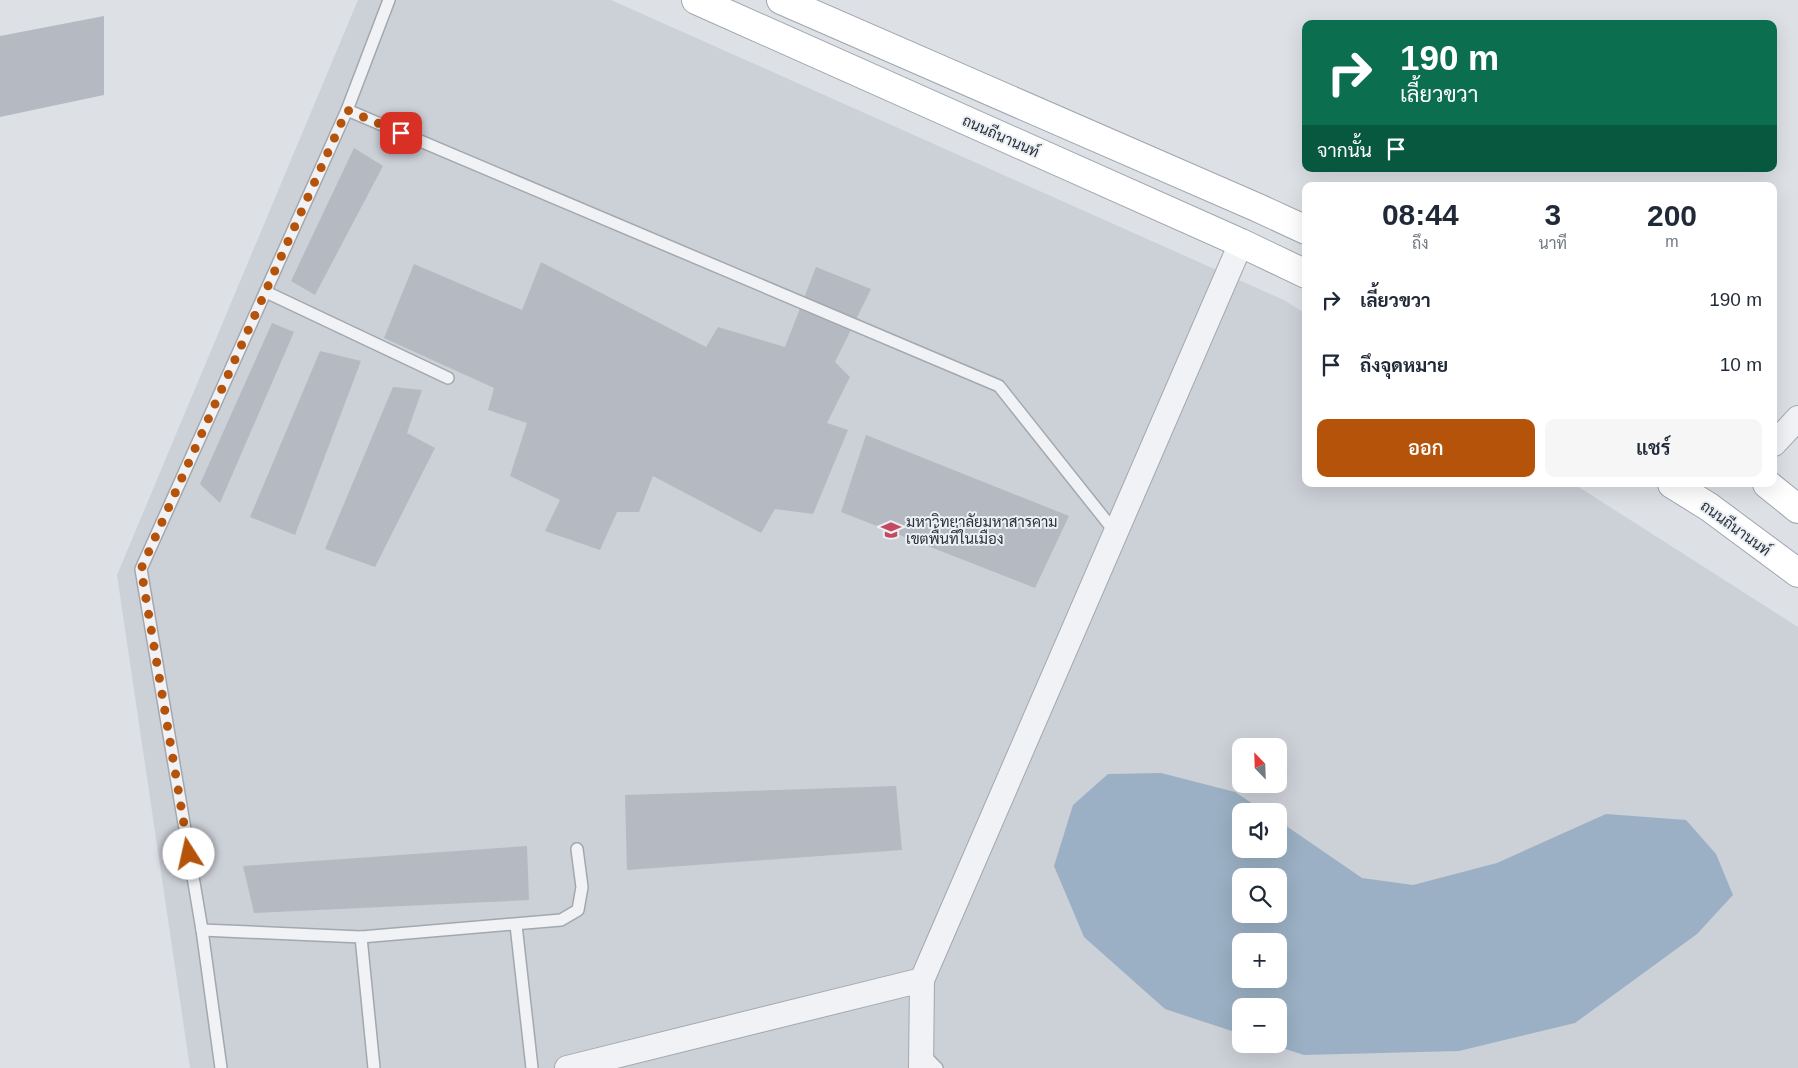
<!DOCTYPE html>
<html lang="th">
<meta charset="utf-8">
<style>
:root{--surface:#fff;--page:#f6f6f7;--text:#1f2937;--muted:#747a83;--accent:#b45309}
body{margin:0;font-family:Arial,Sarabun,sans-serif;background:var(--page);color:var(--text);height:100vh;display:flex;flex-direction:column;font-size:19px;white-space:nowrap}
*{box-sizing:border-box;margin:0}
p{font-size:16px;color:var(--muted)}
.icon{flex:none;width:28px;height:28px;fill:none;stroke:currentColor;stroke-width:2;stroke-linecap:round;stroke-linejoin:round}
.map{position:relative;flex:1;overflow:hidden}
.drawer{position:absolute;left:1302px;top:182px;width:475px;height:305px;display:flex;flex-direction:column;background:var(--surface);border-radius:10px;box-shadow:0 5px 20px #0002}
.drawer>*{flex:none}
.guide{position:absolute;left:1302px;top:20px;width:475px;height:152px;border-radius:10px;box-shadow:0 5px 20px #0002;background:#0b6e4f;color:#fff;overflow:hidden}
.needle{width:32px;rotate:337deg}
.tools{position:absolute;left:1232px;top:738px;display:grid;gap:10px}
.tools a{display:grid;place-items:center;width:55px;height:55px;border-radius:10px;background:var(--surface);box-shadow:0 5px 20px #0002;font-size:25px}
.pin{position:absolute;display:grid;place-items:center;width:42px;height:42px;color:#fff;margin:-21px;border-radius:10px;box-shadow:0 2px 8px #0006}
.me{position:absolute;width:55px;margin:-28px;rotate:350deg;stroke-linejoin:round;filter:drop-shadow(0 0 4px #0008)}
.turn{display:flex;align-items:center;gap:18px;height:105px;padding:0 15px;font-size:22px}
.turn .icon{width:65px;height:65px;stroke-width:2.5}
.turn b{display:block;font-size:35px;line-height:42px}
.then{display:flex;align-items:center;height:48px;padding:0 15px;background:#0003;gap:10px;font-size:19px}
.eta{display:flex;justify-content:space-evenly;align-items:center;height:85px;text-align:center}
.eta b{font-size:30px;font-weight:600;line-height:35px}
.primary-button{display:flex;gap:10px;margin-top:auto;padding:10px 15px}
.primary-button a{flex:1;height:58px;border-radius:10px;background:var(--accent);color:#fff;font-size:20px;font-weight:600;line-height:58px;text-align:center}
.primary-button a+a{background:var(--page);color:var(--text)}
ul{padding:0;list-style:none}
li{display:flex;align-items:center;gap:15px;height:65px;padding:0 15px}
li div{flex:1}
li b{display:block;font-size:19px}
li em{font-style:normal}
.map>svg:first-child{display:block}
.built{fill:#ccd0d7;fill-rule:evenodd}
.water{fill:#9bb0c4;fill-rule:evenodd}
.building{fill:#b5bac2}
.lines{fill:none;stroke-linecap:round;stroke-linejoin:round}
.lane-casing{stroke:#a3a8af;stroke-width:14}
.street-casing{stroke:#a3a8af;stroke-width:26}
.primary-casing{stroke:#9ea6b1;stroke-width:30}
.lane{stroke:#f0f2f5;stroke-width:11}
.street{stroke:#f0f2f5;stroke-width:24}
.primary{stroke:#fff;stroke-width:28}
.route{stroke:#b45309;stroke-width:9;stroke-dasharray:0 16.2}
.labels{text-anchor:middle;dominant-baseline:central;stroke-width:4;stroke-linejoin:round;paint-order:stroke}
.street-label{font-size:15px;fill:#28303b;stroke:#ecf0f4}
.poi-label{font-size:15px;fill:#28303b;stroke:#ecf0f4;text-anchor:start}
</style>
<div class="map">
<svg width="1798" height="1068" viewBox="0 0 1798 1068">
<rect width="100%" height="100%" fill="#dde1e6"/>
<path class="built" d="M358,0H611L1284,300L1306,314V484H1574L1798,627V1068H190L117,575ZM1241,746H1279V784H1241ZM1241,811H1279V849H1241ZM1241,876H1279V914H1241ZM1241,941H1279V979H1241ZM1241,1006H1279V1044H1241Z"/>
<path class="water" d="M1161,773L1235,792L1264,811H1241V849H1279V821L1362,878L1413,885L1497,863L1606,814L1686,820L1716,854L1733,895L1697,934L1575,1023L1459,1051L1304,1055L1270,1044H1279V1006H1241V1034L1165,1009L1084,937L1054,866L1073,805L1108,774ZM1241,876H1279V914H1241ZM1241,941H1279V979H1241Z"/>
<g class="building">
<polygon points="104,16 104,95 0,117 0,36"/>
<polygon points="354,148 383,166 315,295 291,281"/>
<polygon points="541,262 706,347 718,327 785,347 816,267 871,289 835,362 850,377 827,423 848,430 813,514 775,509 761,533 653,476 639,512 617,512 600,550 545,531 560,500 510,476 527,423 488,410 494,388 384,338 414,264 522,310"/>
<polygon points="272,323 294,332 220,503 200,484"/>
<polygon points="320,351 361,361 295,535 250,517"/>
<polygon points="393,387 422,390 407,433 435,448 375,567 325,549"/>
<polygon points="866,435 1069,516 1035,588 841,512"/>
<polygon points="896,786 902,850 627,870 625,795"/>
<polygon points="527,846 529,900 254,913 243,866"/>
</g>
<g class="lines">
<defs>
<g id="lane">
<polyline points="347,110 999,386 1115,532"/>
<polyline points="266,292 448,378"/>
<polyline points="516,925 532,1068"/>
<polyline points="202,930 361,937 374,1068"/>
<polyline points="361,937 561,920 578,910 582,887 577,849"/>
<polyline points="922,1053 937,1068"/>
<polyline points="221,1068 202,930 141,569 347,110 389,0"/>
</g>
<g id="street">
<polyline points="1774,444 1798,418"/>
<polyline points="567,1068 922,980"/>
<polyline points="921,1068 922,980 1241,243"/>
</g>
<g id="primary">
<polyline points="696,0 1241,243 1306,274"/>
<polyline points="781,0 1256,207 1306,230"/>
<polyline points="1672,484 1709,507 1798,573"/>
<polyline points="1767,484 1798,509"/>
</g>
</defs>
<use href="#lane" class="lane-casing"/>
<use href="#street" class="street-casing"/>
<use href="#primary" class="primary-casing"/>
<use href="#lane" class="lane"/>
<use href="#street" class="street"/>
<use href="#primary" class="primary"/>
</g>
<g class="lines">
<polyline class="route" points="189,854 141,569 347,110 401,133"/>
</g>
<defs>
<symbol id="university-bare" viewBox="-9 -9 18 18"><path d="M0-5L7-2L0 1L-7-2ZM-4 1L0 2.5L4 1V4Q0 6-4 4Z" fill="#c34a61" stroke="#ecf0f4" stroke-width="2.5" paint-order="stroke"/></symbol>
</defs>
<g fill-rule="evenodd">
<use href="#university-bare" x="877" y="516" width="28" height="28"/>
</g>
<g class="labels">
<g class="street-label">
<text transform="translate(1001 136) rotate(24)">ถนนถีนานนท์</text>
<text transform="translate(1736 528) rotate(36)">ถนนถีนานนท์</text>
</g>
<g class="poi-label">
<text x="906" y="521">มหาวิทยาลัยมหาสารคาม<tspan x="906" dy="17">เขตพื้นที่ในเมือง</tspan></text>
</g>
</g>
</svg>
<div class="tools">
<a><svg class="needle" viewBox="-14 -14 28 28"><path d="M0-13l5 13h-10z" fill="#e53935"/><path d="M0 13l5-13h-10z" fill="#747a83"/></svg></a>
<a><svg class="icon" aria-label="sound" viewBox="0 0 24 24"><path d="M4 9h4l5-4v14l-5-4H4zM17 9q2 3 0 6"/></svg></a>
<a><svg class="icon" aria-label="search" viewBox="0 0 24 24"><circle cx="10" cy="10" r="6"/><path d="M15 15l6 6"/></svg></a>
<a>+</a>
<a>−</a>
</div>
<div class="pin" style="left:401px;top:133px;background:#d93025"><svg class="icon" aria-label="arrive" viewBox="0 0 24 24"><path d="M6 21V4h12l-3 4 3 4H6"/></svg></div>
<svg class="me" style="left:189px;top:854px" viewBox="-20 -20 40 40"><circle r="19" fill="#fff"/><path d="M0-13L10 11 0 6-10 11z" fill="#b45309"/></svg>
<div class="guide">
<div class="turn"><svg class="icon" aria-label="right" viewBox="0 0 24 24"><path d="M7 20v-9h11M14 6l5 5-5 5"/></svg><div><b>190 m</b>เลี้ยวขวา</div></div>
<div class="then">จากนั้น<svg class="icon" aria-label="arrive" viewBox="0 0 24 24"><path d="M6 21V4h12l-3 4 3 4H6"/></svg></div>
</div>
<section class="drawer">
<div class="eta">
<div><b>08:44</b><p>ถึง</p></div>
<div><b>3</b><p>นาที</p></div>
<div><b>200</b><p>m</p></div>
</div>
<ul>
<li><svg class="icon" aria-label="right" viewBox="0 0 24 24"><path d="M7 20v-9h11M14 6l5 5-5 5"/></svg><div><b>เลี้ยวขวา</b></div><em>190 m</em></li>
<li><svg class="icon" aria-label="arrive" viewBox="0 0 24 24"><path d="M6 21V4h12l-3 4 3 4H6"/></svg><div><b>ถึงจุดหมาย</b></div><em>10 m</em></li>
</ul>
<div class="primary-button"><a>ออก</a><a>แชร์</a></div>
</section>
</div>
